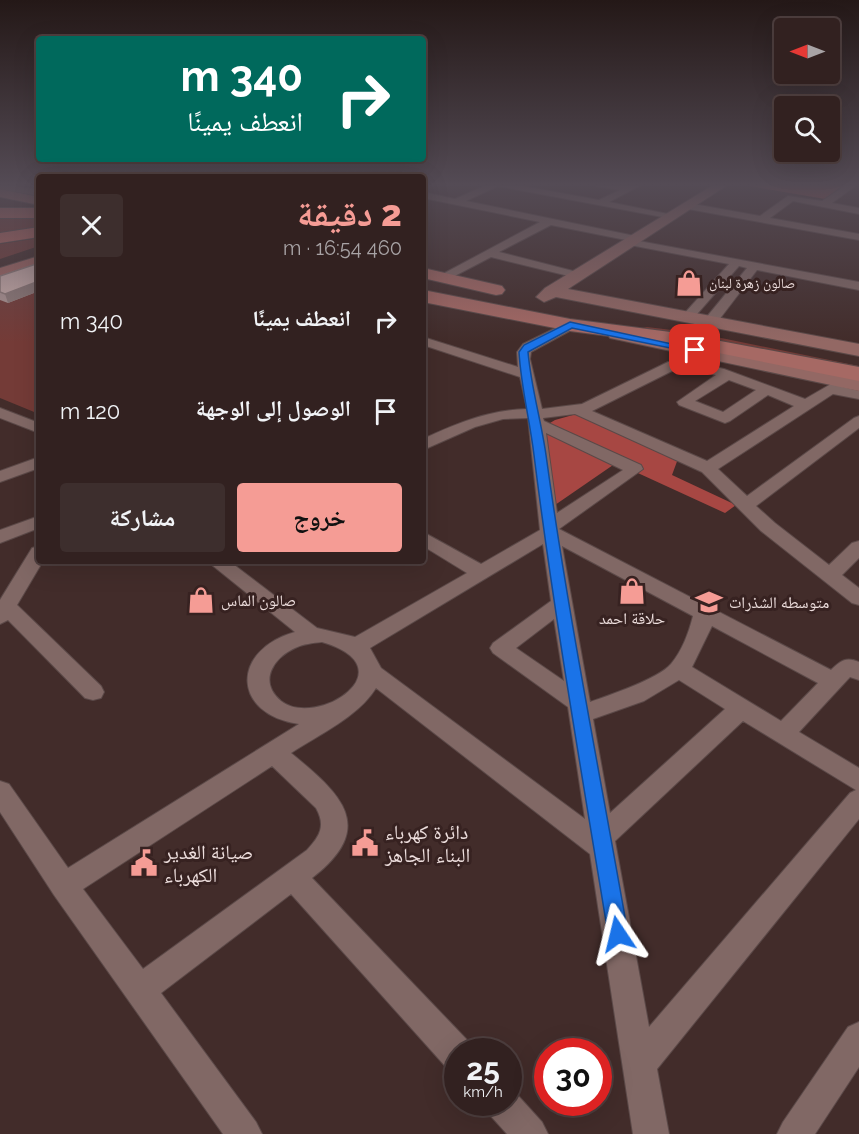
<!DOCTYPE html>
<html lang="ar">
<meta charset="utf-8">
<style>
:root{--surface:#322120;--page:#3d2e2d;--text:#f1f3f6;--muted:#a8a3a5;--line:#4d3e3e;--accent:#f59c95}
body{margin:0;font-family:Raleway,"Noto Naskh Arabic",sans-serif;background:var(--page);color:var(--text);direction:rtl;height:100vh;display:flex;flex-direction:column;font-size:22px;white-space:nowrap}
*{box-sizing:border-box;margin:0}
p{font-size:20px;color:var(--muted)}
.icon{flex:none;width:33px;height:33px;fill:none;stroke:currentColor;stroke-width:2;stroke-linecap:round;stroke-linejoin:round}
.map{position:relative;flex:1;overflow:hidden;direction:ltr}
.sheet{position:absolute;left:36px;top:174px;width:390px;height:390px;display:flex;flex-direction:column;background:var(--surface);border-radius:6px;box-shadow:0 6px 24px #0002,0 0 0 2px var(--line);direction:rtl}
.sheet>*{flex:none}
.banner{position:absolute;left:36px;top:36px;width:390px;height:126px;border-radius:6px;box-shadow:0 6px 24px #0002,0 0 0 2px var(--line);direction:rtl;background:#00695c;color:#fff;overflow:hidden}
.needle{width:39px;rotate:270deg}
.tools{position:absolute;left:774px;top:18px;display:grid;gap:12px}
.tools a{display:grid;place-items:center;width:66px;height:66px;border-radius:6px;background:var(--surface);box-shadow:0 6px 24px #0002,0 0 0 2px var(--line);font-size:30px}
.speed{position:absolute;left:444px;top:1038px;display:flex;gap:12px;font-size:30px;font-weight:700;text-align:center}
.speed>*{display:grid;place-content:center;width:78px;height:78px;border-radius:50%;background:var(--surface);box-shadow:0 6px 24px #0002,0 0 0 2px var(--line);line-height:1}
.speed small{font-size:15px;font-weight:400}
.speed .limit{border:9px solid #d22;background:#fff;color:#111}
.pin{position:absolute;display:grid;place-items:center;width:51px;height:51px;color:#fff;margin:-26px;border-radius:12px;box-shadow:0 3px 9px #0006}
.me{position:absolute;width:66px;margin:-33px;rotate:350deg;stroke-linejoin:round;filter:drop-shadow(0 0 4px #0008)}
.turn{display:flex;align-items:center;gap:21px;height:126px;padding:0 24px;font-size:27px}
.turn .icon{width:78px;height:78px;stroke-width:2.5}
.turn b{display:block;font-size:42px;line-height:51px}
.round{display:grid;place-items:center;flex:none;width:63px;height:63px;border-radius:6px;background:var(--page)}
.head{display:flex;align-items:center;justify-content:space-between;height:102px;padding:0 24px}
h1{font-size:36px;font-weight:800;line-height:45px;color:var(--accent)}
.cta{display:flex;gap:12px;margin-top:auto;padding:12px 24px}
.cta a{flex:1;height:69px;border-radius:6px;background:var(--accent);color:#111;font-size:24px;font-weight:800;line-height:69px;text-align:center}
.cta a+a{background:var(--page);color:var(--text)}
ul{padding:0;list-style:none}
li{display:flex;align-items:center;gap:18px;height:90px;padding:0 24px}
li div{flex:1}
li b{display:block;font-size:22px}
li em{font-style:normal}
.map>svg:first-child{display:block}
.green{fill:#743b37}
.forest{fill:#a74743}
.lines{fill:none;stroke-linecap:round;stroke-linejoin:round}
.street-casing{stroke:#5b4948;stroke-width:2}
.secondary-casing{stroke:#5b4948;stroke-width:2}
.primary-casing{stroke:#5b4948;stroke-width:2}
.highway-casing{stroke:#5b4948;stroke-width:2}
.street{fill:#816865;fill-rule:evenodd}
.secondary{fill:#936864;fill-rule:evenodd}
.primary{fill:#a66964;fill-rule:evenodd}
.highway{fill:#be6963;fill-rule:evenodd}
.wall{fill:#b09896}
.shaded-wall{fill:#907c7a}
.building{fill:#cdb1ae;stroke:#907c7a;stroke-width:1.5}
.route{fill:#1a73e8;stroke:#114b97;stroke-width:1.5}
.labels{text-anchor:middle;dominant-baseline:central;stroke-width:6;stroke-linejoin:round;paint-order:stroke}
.far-poi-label{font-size:14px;fill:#eddedd;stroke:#372221;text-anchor:start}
.poi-label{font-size:16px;fill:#eddedd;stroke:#372221;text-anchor:start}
.near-poi-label{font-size:20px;fill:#eddedd;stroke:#372221;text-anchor:start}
</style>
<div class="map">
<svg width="859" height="1134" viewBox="0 0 859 1134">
<rect width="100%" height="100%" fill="#422c2a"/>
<g class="green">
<polygon points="0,214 39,216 39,228 0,234"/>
<polygon points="39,238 39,246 0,259 0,244"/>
<polygon points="39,281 39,414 0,398 0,295"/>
<polygon points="647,327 697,333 859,366 859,369 644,331 643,328"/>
</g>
<g class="forest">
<polygon points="738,184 844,184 825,199"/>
<polygon points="580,413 679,456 672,475 736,505 725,513 616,463 555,505 540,429 555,420"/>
</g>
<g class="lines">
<defs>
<g id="street">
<polygon points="0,184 39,190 39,196 0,189"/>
<polygon points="489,184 511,184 599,200 620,190 596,186 595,184 628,186 643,184 609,202 673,215 673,219 498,186 466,201 635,236 639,237 639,241 859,282 859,290 757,270 715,325 705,325 704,322 705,319 747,268 739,266 691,321 687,322 681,318 683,315 729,264 630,245 626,244 626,240 551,225 499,252 581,273 581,277 577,278 491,257 447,280 439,280 439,276 540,222 423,198 423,192 455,199"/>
<polygon points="848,184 858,184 832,203 859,208 859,214 793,201 770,218 859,234 859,240 688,209 683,206 688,203 760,216 788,196 822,201"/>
<path d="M570,321L575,322L576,325L575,328L531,352L530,359L542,409L582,404L668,362L686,360L724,369L805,399L843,377L850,381L843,387L859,391V399L833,394L718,469L747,496L854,418L859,416V428L756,506L775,523L829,565L852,543L859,541V558L842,575L859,588V605L852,603L761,531L702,472L575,414L543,418L544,421L641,465L643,469L559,529L831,670C840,661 846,656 859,662V680L850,677L799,732L859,768V819L657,1069L669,1134H633L590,854L376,688C358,717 320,734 291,753C341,794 378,827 312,878L470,1043L473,1052H458V1071L446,1067L291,894L161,993L256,1122L262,1134H223L54,895L0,812V781L9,784L68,868L299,724C231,714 231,650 295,632L207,561H229L317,628L355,637L467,573L423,546V532L481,564L540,530L528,418L503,419L475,427L423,450V439C457,423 489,410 527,409L520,377L423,345V337L518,367L517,352L523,344ZM686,368L716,375L677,402L679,405L725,423L730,421L768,395L794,406L707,461L592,411L676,369ZM729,380L756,390L723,412L695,401ZM546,433L623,470L557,513ZM543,544L551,601L493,643L490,648L493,653L568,707L585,819L381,668L370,648ZM562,546L693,616C689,632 682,651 671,664C658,679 610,695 590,702ZM554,619L564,681L516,648ZM712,626L818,683L781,721L692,667ZM322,642C410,668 317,729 281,701C258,682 273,658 295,648C303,644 313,643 322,642ZM679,680L725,709L610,813L593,719L644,701ZM743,721L856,790L850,793L649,1027L615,841ZM272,766L316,808C326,826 320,836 307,850L143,969L83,889Z"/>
<polygon points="0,408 39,423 39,433 0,418"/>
<polygon points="39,457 39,468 0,482 0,471"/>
<polygon points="39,516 39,528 0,543 0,530"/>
<polygon points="39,546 39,561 43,561 17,605 101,686 104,692 101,698 93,700 85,698 8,620 0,624 0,600 32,548"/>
<polygon points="859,1022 859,1067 815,1134 777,1134 783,1122 848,1027"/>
<polygon points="508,1088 513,1090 542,1122 548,1134 507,1134 489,1114 484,1102 508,1102"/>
</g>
<g id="secondary">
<polygon points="715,184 729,184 568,289 859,344 859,356 556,297 544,302 536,297 545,288"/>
<polygon points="616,329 859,379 859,391 610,338 607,334 610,330"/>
</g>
<g id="primary">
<polygon points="0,189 39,197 39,205 0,197"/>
<polygon points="39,256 39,267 0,279 0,268"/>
<polygon points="423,268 502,286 505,290 502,294 496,295 423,278"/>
<polygon points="423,290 570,319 678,333 859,367 859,381 678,345 570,331 423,302"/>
</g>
<g id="highway">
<rect x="0" y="208" width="39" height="10"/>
<polygon points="39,227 39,237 0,243 0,233"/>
</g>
</defs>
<use href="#street" class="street-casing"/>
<use href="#secondary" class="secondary-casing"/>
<use href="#primary" class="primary-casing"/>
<use href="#highway" class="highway-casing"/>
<use href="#street" class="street"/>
<use href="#secondary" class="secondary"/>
<use href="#primary" class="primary"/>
<use href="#highway" class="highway"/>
</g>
<polygon class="wall" points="39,263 39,291 8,303 0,300 0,276"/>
<polygon class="shaded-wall" points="39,281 39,291 8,303 5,294"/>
<polygon class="building" points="39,263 39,281 5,294 0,292 0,276"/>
<linearGradient id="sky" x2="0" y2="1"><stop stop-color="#241817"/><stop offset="0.54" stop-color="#544b55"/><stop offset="1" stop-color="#544b55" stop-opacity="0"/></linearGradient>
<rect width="859" height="342" fill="url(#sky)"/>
<path class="route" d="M570,322L700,350L695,353L572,328L528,352C531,387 541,420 546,455C568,615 600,774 628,934L625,941L618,943L611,941L608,934C582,775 554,615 534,455C530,421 521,387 519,352L524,345Z"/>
<defs>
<symbol id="shop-bare" viewBox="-9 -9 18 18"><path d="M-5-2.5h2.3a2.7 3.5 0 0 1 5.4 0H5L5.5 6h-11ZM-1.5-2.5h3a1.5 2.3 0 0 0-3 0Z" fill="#f59c95" stroke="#372221" stroke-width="2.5" paint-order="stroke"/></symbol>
<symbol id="school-bare" viewBox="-9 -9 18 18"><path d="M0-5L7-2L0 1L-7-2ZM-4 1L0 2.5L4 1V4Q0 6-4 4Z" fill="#f59c95" stroke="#372221" stroke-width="2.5" paint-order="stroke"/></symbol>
<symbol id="civic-bare" viewBox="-9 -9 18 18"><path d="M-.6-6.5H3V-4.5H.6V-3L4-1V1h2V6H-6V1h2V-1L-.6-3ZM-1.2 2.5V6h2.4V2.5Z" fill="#f59c95" stroke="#372221" stroke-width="2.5" paint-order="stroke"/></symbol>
</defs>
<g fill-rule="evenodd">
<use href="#shop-bare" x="670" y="264" width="38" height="38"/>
<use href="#shop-bare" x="613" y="572" width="38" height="38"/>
<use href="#shop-bare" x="182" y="581" width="38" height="38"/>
<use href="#school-bare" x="690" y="583" width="38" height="38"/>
<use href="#civic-bare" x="346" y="824" width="38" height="38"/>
<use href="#civic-bare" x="125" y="844" width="38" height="38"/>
</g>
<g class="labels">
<g class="far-poi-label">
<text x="709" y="283">صالون زهرة لبنان</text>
</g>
<g class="poi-label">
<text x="221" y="600">صالون الماس</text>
<text x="729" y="602">متوسطه الشذرات</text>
<text x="632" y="618" text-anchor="middle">حلاقة احمد</text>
</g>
<g class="near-poi-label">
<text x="385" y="832">دائرة كهرباء<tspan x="385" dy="23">البناء الجاهز</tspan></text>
<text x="164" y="852">صيانة الغدير<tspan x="164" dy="23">الكهرباء</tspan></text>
</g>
</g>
</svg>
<div class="tools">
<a><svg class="needle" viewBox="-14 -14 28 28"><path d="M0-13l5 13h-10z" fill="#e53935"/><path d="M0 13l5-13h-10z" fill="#a8a3a5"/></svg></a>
<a><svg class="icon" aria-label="search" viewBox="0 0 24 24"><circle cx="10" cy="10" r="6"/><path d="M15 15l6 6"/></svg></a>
</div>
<div class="speed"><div>25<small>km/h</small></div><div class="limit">30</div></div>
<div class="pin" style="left:695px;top:350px;background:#d93025"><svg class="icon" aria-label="arrive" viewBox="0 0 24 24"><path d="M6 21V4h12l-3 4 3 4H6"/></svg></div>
<svg class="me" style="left:618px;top:934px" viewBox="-20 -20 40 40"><path d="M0-17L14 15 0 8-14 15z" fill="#1a73e8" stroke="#fff" stroke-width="4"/></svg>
<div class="banner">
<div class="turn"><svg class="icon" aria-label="right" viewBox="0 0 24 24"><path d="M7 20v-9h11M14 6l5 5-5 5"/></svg><div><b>340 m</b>انعطف يمينًا</div></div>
</div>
<section class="sheet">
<div class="head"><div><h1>2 دقيقة</h1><p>460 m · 16:54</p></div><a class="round"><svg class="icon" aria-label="close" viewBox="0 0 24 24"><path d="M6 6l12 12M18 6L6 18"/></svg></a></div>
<ul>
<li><svg class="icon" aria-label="right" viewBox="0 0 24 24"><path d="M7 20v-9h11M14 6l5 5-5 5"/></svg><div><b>انعطف يمينًا</b></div><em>340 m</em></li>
<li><svg class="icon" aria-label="arrive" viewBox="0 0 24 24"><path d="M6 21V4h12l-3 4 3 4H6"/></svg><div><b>الوصول إلى الوجهة</b></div><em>120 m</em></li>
</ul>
<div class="cta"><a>خروج</a><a>مشاركة</a></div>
</section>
</div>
